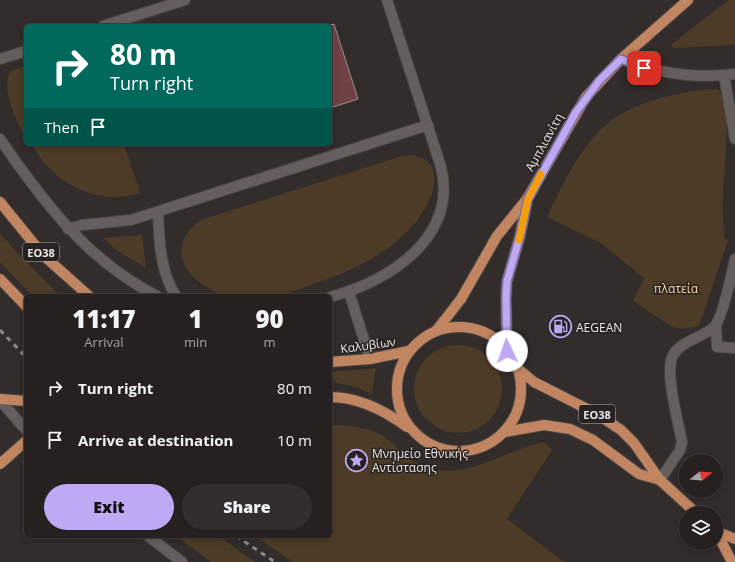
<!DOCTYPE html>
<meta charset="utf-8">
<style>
:root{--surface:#262120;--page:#322e2d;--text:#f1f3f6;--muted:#a4a3a5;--line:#423e3e;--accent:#bfa9f4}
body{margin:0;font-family:"Open Sans",sans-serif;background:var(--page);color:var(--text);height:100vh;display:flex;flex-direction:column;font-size:15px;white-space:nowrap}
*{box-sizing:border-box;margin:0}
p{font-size:13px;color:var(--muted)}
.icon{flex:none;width:22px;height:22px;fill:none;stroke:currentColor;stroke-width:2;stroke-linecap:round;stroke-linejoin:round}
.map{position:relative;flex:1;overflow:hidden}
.drawer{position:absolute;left:24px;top:294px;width:308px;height:244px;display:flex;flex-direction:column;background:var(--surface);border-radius:6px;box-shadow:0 2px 6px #0003,0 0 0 1px var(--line)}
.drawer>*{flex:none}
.banner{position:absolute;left:24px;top:24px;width:308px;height:122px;border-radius:6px;box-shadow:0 2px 6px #0003,0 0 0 1px var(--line);background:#00695c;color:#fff;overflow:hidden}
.needle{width:26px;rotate:73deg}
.controls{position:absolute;left:679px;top:454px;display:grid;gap:8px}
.controls a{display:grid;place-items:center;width:44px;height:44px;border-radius:50%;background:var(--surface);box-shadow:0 2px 6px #0003,0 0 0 1px var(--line);font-size:20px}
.pin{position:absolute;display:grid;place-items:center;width:34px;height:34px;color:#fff;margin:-17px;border-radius:8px;box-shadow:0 2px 6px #0006}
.me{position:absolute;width:44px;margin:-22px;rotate:357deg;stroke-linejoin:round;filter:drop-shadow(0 0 3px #0008)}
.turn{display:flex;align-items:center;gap:14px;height:84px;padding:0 20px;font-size:18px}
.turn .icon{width:52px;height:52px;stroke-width:2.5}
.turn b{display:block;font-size:28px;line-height:34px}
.then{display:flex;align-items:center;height:38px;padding:0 20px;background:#0003;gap:8px;font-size:15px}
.eta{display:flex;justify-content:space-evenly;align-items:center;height:68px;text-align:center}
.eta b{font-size:24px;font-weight:800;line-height:28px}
.cta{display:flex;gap:8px;margin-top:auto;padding:8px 20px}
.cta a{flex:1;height:46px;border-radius:24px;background:var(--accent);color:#111;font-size:16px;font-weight:800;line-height:46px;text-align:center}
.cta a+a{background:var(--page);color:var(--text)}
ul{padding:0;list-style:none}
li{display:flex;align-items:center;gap:12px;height:52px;padding:0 20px}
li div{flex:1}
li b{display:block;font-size:15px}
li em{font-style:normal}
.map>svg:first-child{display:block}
.green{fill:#4c3b26}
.building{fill:#6f4145;stroke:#999292}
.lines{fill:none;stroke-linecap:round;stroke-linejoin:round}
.minor-casing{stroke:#4c4746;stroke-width:12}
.major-casing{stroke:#4c4746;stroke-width:12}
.minor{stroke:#655e5d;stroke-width:10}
.major{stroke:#c18661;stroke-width:10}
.rail{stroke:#8c8786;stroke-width:3;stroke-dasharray:5 5;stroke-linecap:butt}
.route-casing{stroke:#7c6e9f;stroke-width:10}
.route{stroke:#bfa9f4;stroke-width:7}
.slow{stroke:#f59e0b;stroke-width:7}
.labels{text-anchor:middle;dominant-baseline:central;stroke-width:3;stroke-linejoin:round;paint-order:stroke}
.shield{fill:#282221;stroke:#b0acab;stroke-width:1}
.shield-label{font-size:11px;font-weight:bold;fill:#ebe7e6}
.street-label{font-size:12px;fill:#ebe7e6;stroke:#282221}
.park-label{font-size:12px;fill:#fed7a7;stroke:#282221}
.poi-label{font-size:12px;fill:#ebe7e6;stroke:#282221;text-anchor:start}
</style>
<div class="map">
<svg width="735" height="562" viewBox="0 0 735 562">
<rect width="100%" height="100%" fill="#322c2b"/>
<g class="green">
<polygon points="728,0 735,0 735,45 673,48 671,45"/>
<path d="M26,66V138C16,122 0,86 11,71C15,69 21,68 26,66Z"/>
<path d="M708,89H717L720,91C732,125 724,162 723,197C722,210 724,224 724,237L728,240L699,326L681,329L672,327L633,301L644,278L601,243L547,217C588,130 609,102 708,89Z"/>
<path d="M31,144H124L140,193C108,203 75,193 52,171C44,163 37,153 31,144Z"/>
<path d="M410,155C421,156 433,162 434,174C436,186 431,198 425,209C399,251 353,271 308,286C297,290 283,296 270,296C258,296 232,299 222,295C211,290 199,283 191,275C174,255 181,231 204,219L399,157Z"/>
<polygon points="0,233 18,254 60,296 33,296 4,267 0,262"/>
<polygon points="142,235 146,268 116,250 103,238"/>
<circle cx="458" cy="389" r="44"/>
<polygon points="376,368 372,394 356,387 330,381 330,372"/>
<path d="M330,425C347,425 372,427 386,438C403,451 414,467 437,470C475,476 509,448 545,442L552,450L507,519L564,562H293L255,536H330Z"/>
<polygon points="176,536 218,536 255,562 211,562"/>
</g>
<polygon class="building" points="334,24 358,99 330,108 330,25"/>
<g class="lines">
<defs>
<g id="minor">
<polyline points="103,26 185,0"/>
<polyline points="0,59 26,51"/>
<path d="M621,59C657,73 697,79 735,74"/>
<polyline points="724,75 735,139"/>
<path d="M0,139C43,202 88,261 157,296"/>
<path d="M158,212C159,238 160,273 176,296"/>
<polyline points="68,229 82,225 131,220 428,125"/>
<polyline points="349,292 370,359"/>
<path d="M330,297C389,281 458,238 441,167L387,0"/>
<polyline points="716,325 717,347 735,348"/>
<polyline points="0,400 26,430"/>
<path d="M660,480L680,450L682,442C678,421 667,381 671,361C674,342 704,338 715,326C723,317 732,272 735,259"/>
<polyline points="148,536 182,562"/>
</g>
<g id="major">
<polyline points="0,202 43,255 89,296"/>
<polyline points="0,279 26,306"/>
<circle cx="459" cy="389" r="62"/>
<polyline points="436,331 461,299 497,236 527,199 586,97 621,59 688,0"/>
<polyline points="507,351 506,298 507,281 520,236 527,201"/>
<polyline points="330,362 370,359 409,351"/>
<polyline points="517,368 534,382 597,414 621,430 634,443 660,480 696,513"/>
<path d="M330,397C359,397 384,410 407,427"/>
<polyline points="0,399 26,401"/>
<polyline points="504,432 544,425 570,429 593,440 639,474 660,480"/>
<polyline points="0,464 26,441"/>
<polyline points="716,531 732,562"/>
<polyline points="716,531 735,539"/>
</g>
</defs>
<use href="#minor" class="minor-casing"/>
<use href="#major" class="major-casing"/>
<use href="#minor" class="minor"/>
<use href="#major" class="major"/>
<g class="rail">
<polyline points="0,330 26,357"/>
<polyline points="236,536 275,562"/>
</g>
</g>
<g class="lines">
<defs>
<polyline id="route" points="507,351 506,298 507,281 520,236 528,199 576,112 599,81 621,59 644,68"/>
</defs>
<use href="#route" class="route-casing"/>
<use href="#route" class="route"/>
<polyline class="slow" points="519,240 528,199 541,174"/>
</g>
<defs>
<symbol id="fuel-ring" viewBox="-11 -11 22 22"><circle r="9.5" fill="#282221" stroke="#bfa9f4" stroke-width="1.5"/><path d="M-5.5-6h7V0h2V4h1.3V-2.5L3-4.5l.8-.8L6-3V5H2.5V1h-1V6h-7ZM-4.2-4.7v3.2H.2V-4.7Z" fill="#bfa9f4"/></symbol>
<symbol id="sight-ring" viewBox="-11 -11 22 22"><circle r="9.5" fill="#282221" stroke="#bfa9f4" stroke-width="1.5"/><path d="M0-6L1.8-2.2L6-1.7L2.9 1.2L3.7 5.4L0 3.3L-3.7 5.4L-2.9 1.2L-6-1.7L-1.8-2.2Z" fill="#bfa9f4"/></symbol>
</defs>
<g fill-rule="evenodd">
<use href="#fuel-ring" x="548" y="314" width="25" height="25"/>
<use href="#sight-ring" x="344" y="448" width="25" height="25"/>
</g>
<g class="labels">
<g class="shield">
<rect x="23" y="243" width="36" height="18" rx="3"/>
<rect x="579" y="405" width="36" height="18" rx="3"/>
</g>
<g class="shield-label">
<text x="41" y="252">ΕΟ38</text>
<text x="597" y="414">ΕΟ38</text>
</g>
<g class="street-label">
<text transform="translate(544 142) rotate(-61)">Αμπλιανίτη</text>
<text transform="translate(368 345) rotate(-8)">Καλυβίων</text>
</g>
<g class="park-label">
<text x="676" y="288">πλατεία</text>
</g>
<g class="poi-label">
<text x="576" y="327">AEGEAN</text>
<text x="372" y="453">Μνημείο Εθνικής<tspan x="372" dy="14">Αντίστασης</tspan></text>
</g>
</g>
</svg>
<div class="controls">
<a><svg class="needle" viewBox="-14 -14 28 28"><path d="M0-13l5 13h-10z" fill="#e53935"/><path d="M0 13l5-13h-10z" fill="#a4a3a5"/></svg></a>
<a><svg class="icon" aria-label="layers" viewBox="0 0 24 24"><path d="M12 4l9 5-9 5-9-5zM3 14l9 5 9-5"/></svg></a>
</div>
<div class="pin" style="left:644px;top:68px;background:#d93025"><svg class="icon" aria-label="arrive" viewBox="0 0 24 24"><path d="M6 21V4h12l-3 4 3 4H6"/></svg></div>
<svg class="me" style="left:507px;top:351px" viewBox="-20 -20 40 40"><circle r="19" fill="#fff"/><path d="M0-13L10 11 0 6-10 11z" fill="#bfa9f4"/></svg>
<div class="banner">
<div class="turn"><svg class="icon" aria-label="right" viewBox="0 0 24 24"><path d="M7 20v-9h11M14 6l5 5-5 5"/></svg><div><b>80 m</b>Turn right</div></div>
<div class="then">Then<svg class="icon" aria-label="arrive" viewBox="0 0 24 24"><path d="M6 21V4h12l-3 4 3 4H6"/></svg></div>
</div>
<section class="drawer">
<div class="eta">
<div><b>11:17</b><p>Arrival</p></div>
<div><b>1</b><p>min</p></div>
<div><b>90</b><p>m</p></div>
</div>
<ul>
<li><svg class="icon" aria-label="right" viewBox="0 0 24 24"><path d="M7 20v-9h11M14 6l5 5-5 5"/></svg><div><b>Turn right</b></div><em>80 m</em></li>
<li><svg class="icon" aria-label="arrive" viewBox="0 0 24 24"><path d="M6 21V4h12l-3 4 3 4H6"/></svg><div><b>Arrive at destination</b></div><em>10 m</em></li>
</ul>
<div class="cta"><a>Exit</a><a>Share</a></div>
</section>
</div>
